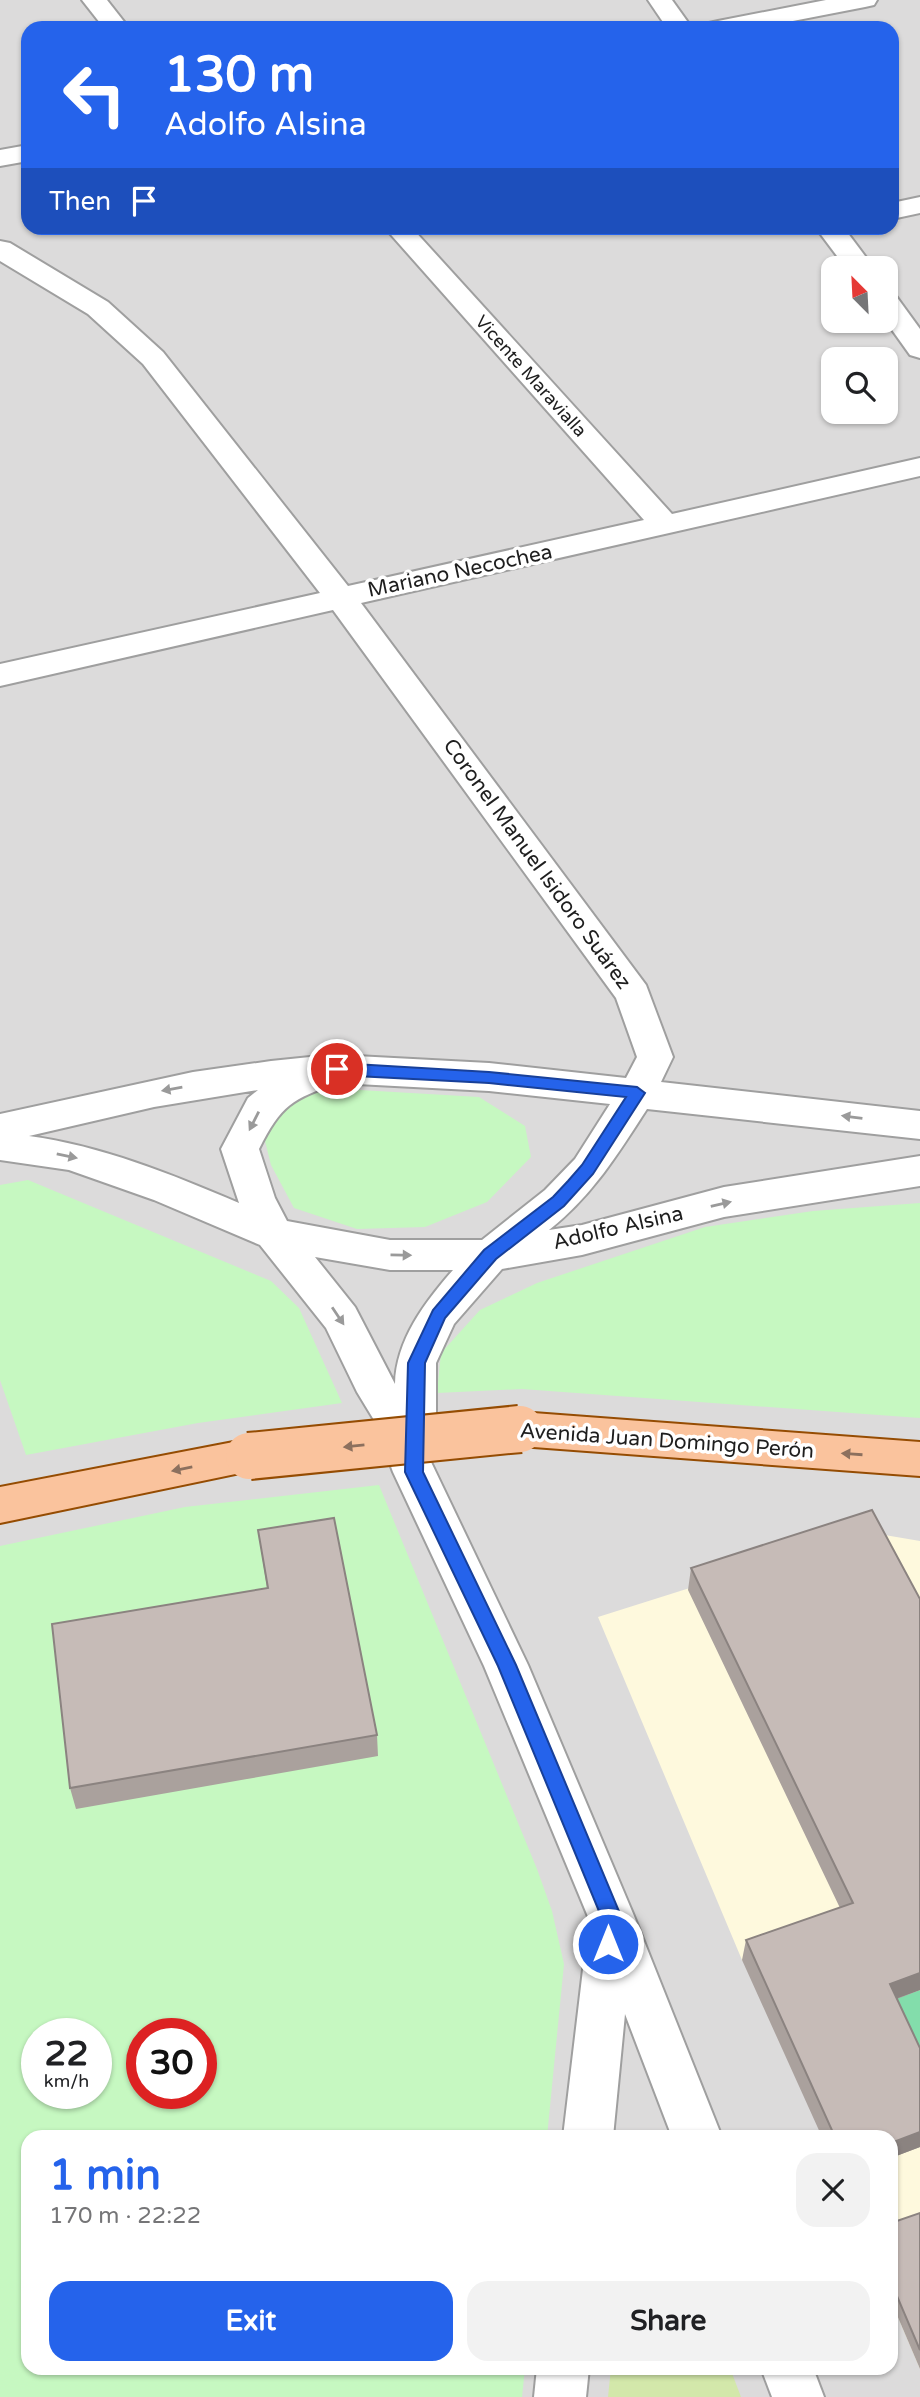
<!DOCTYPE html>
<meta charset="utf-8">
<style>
:root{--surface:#fff;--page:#f2f2f2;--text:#202124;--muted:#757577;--accent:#2563eb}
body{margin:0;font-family:"Varela Round",sans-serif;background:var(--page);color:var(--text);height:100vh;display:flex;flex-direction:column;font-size:26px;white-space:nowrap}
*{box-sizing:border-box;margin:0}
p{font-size:23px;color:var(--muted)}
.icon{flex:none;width:38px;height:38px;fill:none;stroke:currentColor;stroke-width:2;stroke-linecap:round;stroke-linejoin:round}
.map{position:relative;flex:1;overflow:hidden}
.sheet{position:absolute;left:21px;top:2130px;width:877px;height:245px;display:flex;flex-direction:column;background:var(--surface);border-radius:21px;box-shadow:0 2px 5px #0004}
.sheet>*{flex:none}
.hud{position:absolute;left:21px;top:21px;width:878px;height:214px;border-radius:21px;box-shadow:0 2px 5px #0004;background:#2563eb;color:#fff;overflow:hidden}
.needle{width:46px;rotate:336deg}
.buttons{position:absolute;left:821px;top:256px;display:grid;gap:14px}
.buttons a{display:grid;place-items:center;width:77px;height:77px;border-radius:14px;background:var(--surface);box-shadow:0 2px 5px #0004;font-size:35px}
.speed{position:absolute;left:21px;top:2018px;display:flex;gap:14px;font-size:35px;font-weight:700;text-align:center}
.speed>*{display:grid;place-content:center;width:91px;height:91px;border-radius:50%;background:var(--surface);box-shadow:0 2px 5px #0004;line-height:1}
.speed small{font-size:18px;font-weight:400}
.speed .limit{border:10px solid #d22;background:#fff;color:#111}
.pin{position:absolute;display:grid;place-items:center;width:60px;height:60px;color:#fff;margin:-30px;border:4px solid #fff;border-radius:50%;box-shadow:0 2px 7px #0007}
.me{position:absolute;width:77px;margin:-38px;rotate:0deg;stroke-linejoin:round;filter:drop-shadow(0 0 5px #0008)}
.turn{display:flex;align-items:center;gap:24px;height:147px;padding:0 28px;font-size:32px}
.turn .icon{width:91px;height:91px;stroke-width:2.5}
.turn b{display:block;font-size:49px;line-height:60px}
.then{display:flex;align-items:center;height:66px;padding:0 28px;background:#0003;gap:14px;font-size:26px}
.round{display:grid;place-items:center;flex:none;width:74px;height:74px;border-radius:21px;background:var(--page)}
.summary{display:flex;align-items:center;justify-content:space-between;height:119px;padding:0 28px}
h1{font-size:42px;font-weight:700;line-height:52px;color:var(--accent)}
.primary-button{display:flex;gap:14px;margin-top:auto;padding:14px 28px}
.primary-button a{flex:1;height:80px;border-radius:21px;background:var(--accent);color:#fff;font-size:28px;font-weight:700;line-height:80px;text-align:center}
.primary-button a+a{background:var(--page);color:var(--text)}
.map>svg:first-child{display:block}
.residential{fill:#dcdbdb;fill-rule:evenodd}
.education{fill:#fef9dd}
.grass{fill:#d3e8aa}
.park{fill:#c6f8c1;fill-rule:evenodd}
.pitch{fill:#83ddab}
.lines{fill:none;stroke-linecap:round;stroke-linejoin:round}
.minor-casing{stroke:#9f9f9f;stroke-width:4}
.primary-casing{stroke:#954c02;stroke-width:4}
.minor{fill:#fff;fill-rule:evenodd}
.primary{fill:#fac39d;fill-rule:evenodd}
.primary-bridge-casing{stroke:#954c02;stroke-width:50;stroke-linecap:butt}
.primary-bridge{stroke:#fac39d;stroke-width:46}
.wall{fill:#aaa19d}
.shaded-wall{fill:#8b8380}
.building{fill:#c6bbb7;stroke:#8b8380;stroke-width:2}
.oneway{fill:#9a9a9a}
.oneway2{fill:#8c705e}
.route{fill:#2563eb;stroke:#184099;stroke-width:2}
.labels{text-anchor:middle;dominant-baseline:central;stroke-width:7;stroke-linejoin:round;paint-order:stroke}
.far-street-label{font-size:18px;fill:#1e1e1e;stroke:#fff}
.street-label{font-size:21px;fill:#1e1e1e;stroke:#fff}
</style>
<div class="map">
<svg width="920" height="2397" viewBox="0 0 920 2397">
<rect width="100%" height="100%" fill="#efe9e4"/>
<path class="residential" d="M0,0H920V2397H0ZM28,28H892V228H28ZM833,268H886V320H833ZM833,359H886V411H833ZM37,2034H96V2093H37ZM142,2034H201V2093H142ZM28,2137H891V2368H28Z"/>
<polygon class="education" points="867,1532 920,1541 920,2369 891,2301 891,2137 742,1960 598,1617"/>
<polygon class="grass" points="611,2368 730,2368 741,2397 608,2397"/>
<g class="park">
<polygon points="326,1088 479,1097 525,1126 531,1157 487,1202 425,1227 357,1229 294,1208 271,1165 265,1141 275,1118 293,1099"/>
<polygon points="28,1180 271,1281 299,1308 342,1403 198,1423 26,1455 0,1380 0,1185"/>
<polygon points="920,1203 920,1418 522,1389 437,1393 441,1353 480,1310 537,1283 705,1227 813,1211"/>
<path d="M379,1485L537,1869L552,1911L564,1964L547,2137H28V2368H525L522,2397H0V1546L185,1507ZM37,2034H96V2093H37ZM142,2034H201V2093H142Z"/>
</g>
<polygon class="pitch" points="920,1990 920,2079 884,2003"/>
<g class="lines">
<defs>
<g id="minor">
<polygon points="82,0 107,0 129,28 104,28"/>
<polygon points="648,0 672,0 692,28 667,28"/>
<polygon points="826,0 877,0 874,5 865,7 757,28 706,28 709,23 718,21"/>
<polygon points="28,145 28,161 0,166 0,150"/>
<polygon points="920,197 920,213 892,219 892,203"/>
<path d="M385,228H412L672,514L920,458V476L361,603L646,985L673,1057L661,1082L920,1111V1139L647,1109C617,1155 593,1195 549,1230L582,1225L724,1187L920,1156V1186L724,1217L582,1255L502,1269L454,1324L436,1363V1453L431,1462L528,1665L634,1916L722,2137H672L625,2014L613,2137H563L589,1919L484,1666L393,1472L374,1420L357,1392L326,1328L260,1245L154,1200L69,1170L0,1160V1114L193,1072L271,1061L310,1057L320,1060L337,1055L489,1063L626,1078L637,1057L616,998L333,610L0,686V664L320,593L143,364L88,314L0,261V241L10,243L108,302L163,352L348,586L644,520ZM338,1083L489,1091L610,1104L575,1159L545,1190L482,1240H390L287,1221L275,1198L259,1149C281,1105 292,1099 338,1083ZM258,1090L248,1098L221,1149L239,1203C171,1174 102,1146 29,1136L154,1107ZM315,1257L390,1270H453C425,1302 396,1340 395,1384L355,1307Z"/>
<polygon points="816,228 844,228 874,268 846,268"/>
<polygon points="886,294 896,296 920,329 920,358 910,355 885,320"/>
<polygon points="537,2368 589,2368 586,2397 534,2397"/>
<polygon points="761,2368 813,2368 824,2397 772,2397"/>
</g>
<g id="primary">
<polygon points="520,1412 920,1442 920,1476 520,1446 505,1441 499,1429 505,1417"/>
<polygon points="249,1439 264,1444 270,1456 264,1468 0,1523 0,1487"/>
</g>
</defs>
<use href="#minor" class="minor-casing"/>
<use href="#primary" class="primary-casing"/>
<use href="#minor" class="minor"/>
<use href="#primary" class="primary"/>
<defs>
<polyline id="primary-bridge" points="249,1456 520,1429"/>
</defs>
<use href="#primary-bridge" class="primary-bridge-casing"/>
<use href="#primary-bridge" class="primary-bridge"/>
</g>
<g class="wall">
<polygon points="258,1530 377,1735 378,1756 76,1809 70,1788 267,1588"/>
<polygon points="691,1568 920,1599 920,1990 897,1999 920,2147 891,2158 891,2137 822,2137 742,1960 746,1940 840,1908 688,1590"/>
<polygon points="920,2213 920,2369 891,2301 891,2223"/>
</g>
<g class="shaded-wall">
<polygon points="920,1973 920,1990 884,2003 890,1984"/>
<polygon points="920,2132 920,2147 891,2158 891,2143"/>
</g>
<g class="building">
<polygon points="872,1510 920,1599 920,1973 890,1984 920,2048 920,2132 891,2143 891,2137 835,2137 746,1940 853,1903 691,1568"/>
<polygon points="334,1518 377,1735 70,1788 52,1624 268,1588 258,1530"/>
<polygon points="920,2213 920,2350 891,2282 891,2223"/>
</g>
<defs><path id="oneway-solid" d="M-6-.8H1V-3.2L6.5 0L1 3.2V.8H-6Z" transform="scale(1.75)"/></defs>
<g class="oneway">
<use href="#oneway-solid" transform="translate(172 1089) rotate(170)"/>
<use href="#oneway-solid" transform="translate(852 1117) rotate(-173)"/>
<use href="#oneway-solid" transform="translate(254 1121) rotate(117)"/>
<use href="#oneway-solid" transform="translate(67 1156) rotate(12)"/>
<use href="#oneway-solid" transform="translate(721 1204) rotate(-13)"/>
<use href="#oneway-solid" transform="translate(401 1255) rotate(1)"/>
<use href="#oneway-solid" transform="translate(338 1316) rotate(56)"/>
</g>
<g class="oneway2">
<use href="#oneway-solid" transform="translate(354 1446) rotate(174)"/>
<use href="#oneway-solid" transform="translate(852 1454) rotate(-176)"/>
<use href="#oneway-solid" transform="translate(182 1469) rotate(169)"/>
</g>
<polygon class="route" points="337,1063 489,1072 637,1087 645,1093 593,1174 564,1206 496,1259 445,1318 425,1363 423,1472 516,1665 621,1916 615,1950 608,1953 601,1950 599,1944 601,1916 498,1666 405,1472 408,1363 433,1310 484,1250 553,1197 568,1181 582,1165 626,1097 489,1083 337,1075 329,1069"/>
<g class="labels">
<g class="far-street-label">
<text transform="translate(531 376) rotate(48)">Vicente Maravialla</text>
</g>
<g class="street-label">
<text transform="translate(460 571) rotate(-12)">Mariano Necochea</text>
<text transform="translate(537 864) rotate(54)">Coronel Manuel Isidoro Suárez</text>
<text transform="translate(618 1228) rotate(-13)">Adolfo Alsina</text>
<text transform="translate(667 1441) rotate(4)">Avenida Juan Domingo Perón</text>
</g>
</g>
</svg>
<div class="buttons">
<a><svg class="needle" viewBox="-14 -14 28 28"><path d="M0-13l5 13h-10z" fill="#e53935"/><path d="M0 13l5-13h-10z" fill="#757577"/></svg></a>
<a><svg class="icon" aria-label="search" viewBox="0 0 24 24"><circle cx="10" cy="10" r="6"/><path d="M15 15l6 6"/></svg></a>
</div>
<div class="speed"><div>22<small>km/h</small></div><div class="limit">30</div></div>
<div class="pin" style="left:337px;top:1069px;background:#d93025"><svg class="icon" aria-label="arrive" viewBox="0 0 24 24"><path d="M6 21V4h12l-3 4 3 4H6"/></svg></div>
<svg class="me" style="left:608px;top:1944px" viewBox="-20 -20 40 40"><circle r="17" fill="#2563eb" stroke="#fff" stroke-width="3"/><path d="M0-11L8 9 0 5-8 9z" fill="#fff"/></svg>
<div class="hud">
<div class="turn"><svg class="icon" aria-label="left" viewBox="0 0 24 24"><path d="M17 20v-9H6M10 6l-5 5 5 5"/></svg><div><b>130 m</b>Adolfo Alsina</div></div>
<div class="then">Then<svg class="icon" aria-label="arrive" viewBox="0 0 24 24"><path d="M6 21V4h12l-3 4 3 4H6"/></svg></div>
</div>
<section class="sheet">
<div class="summary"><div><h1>1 min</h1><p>170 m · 22:22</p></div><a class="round"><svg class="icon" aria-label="close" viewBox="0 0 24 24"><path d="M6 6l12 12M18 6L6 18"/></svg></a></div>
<div class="primary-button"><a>Exit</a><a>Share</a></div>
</section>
</div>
